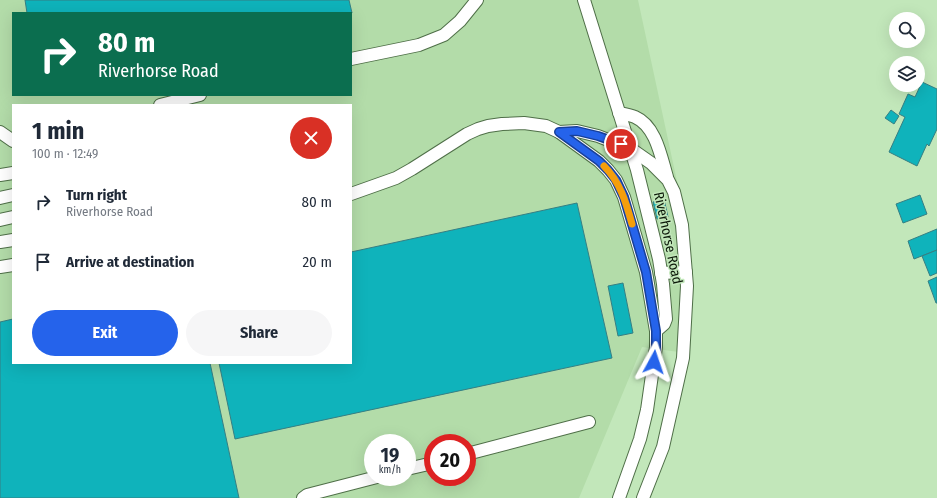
<!DOCTYPE html>
<meta charset="utf-8">
<style>
:root{--surface:#fff;--page:#f6f6f7;--text:#1f2937;--muted:#747a83;--accent:#2563eb}
body{margin:0;font-family:"Fira Sans Condensed",sans-serif;background:var(--page);color:var(--text);height:100vh;display:flex;flex-direction:column;font-size:15px;white-space:nowrap}
*{box-sizing:border-box;margin:0}
p{font-size:13px;color:var(--muted)}
.icon{flex:none;width:22px;height:22px;fill:none;stroke:currentColor;stroke-width:2;stroke-linecap:round;stroke-linejoin:round}
.map{position:relative;flex:1;overflow:hidden}
.drawer{position:absolute;left:12px;top:104px;width:340px;height:260px;display:flex;flex-direction:column;background:var(--surface);border-radius:0px;box-shadow:0 4px 16px #0002}
.drawer>*{flex:none}
.guide{position:absolute;left:12px;top:12px;width:340px;height:84px;border-radius:0px;box-shadow:0 4px 16px #0002;background:#0b6e4f;color:#fff;overflow:hidden}
.controls{position:absolute;left:889px;top:12px;display:grid;gap:8px}
.controls a{display:grid;place-items:center;width:36px;height:36px;border-radius:50%;background:var(--surface);box-shadow:0 4px 16px #0002;font-size:20px}
.speed{position:absolute;left:364px;top:434px;display:flex;gap:8px;font-size:20px;font-weight:700;text-align:center}
.speed>*{display:grid;place-content:center;width:52px;height:52px;border-radius:50%;background:var(--surface);box-shadow:0 4px 16px #0002;line-height:1}
.speed small{font-size:10px;font-weight:400}
.speed .limit{border:6px solid #d22;background:#fff;color:#111}
.pin{position:absolute;display:grid;place-items:center;width:34px;height:34px;color:#fff;margin:-17px;border:2px solid #fff;border-radius:50%;box-shadow:0 1px 4px #0007}
.me{position:absolute;width:44px;margin:-22px;rotate:5deg;stroke-linejoin:round;filter:drop-shadow(0 0 3px #0008)}
.turn{display:flex;align-items:center;gap:14px;height:84px;padding:0 20px;font-size:18px}
.turn .icon{width:52px;height:52px;stroke-width:2.5}
.turn b{display:block;font-size:28px;line-height:34px}
.round{display:grid;place-items:center;flex:none;width:42px;height:42px;border-radius:21px;background:var(--page)}
.summary{display:flex;align-items:center;justify-content:space-between;height:68px;padding:0 20px}
h1{font-size:24px;font-weight:700;line-height:30px}
.button{display:flex;gap:8px;margin-top:auto;padding:8px 20px}
.button a{flex:1;height:46px;border-radius:24px;background:var(--accent);color:#fff;font-size:16px;font-weight:700;line-height:46px;text-align:center}
.button a+a{background:var(--page);color:var(--text)}
ul{padding:0;list-style:none}
li{display:flex;align-items:center;gap:12px;height:60px;padding:0 20px}
li div{flex:1}
li b{display:block;font-size:15px}
li em{font-style:normal}
.map>svg:first-child{display:block}
.built{fill:#b3dca9;fill-rule:evenodd}
.building{fill:#0fb3bb;stroke:#367f83}
.lines{fill:none;stroke-linecap:round;stroke-linejoin:round}
.service-casing{stroke:#4f6f48;stroke-width:14}
.service{stroke:#fff;stroke-width:12}
.route-casing{stroke:#184099;stroke-width:10}
.route{stroke:#2563eb;stroke-width:7}
.slow{stroke:#f59e0b;stroke-width:7}
.labels{text-anchor:middle;dominant-baseline:central;stroke-width:3;stroke-linejoin:round;paint-order:stroke}
.street-label{font-size:14px;fill:#0c1909;stroke:#c2e7ba}
</style>
<div class="map">
<svg width="937" height="498" viewBox="0 0 937 498">
<rect width="100%" height="100%" fill="#c2e7ba"/>
<path class="built" d="M0,0H638L681,200L686,239L693,300L689,339L686,353L642,347L579,498H0ZM13,13H351V95H13ZM13,105H351V363H13ZM373,443H407V477H373ZM433,443H467V477H433Z"/>
<g class="building">
<polygon points="25,0 349,0 352,13 27,13"/>
<polygon points="922,82 937,89 937,129 929,146 927,144 917,166 889,152 905,117 899,114 908,94 915,97"/>
<polygon points="891,110 899,116 894,124 885,118"/>
<polygon points="920,195 927,214 903,223 896,204"/>
<polygon points="664,199 668,217 657,219 653,202"/>
<polygon points="577,203 612,358 235,439 219,363 351,363 351,252"/>
<polygon points="937,229 937,250 914,259 908,241"/>
<polygon points="937,250 937,273 930,276 922,256"/>
<polygon points="937,277 937,303 936,303 928,281"/>
<polygon points="623,283 633,333 618,336 608,286"/>
<polygon points="13,319 13,363 210,363 239,498 0,498 0,322"/>
</g>
<g class="lines">
<defs>
<g id="service">
<polyline points="584,0 637,170 659,259 663,284 666,319 664,324 656,331"/>
<polyline points="351,59 419,45 444,35 460,21 477,0"/>
<polyline points="160,105 200,95"/>
<path d="M619,113C624,114 630,115 635,117C656,126 661,157 667,177"/>
<polyline points="0,132 13,141"/>
<polyline points="559,132 577,131 598,136 631,149 651,163 668,180 674,192 682,225 687,286 683,358 663,447 643,498"/>
<polyline points="0,175 13,173"/>
<polyline points="351,194 396,178 412,169 467,134 478,129 488,126 502,124 524,123 546,126 559,132 599,161 608,170 616,180 624,197 646,272 656,331 656,347 647,410 640,439 619,498"/>
<polyline points="0,198 13,195"/>
<polyline points="0,220 13,217"/>
<polyline points="0,242 13,240"/>
<polyline points="0,267 13,265"/>
<polyline points="661,273 686,272"/>
<polyline points="467,454 589,422"/>
<polyline points="407,469 433,463"/>
<polyline points="303,498 307,495 377,477"/>
</g>
</defs>
<use href="#service" class="service-casing"/>
<use href="#service" class="service"/>
</g>
<g class="lines">
<defs>
<polyline id="route" points="621,144 598,136 577,131 559,132 599,161 608,170 616,180 624,197 646,272 656,331 656,347 654,362"/>
</defs>
<use href="#route" class="route-casing"/>
<use href="#route" class="route"/>
<path class="slow" d="M604,166C620,182 626,202 632,224"/>
</g>
<g class="labels">
<g class="street-label">
<text transform="translate(668 238) rotate(78)">Riverhorse Road</text>
</g>
</g>
</svg>
<div class="controls">
<a><svg class="icon" aria-label="search" viewBox="0 0 24 24"><circle cx="10" cy="10" r="6"/><path d="M15 15l6 6"/></svg></a>
<a><svg class="icon" aria-label="layers" viewBox="0 0 24 24"><path d="M12 4l9 5-9 5-9-5zM3 14l9 5 9-5"/></svg></a>
</div>
<div class="speed"><div>19<small>km/h</small></div><div class="limit">20</div></div>
<div class="pin" style="left:621px;top:144px;background:#d93025"><svg class="icon" aria-label="arrive" viewBox="0 0 24 24"><path d="M6 21V4h12l-3 4 3 4H6"/></svg></div>
<svg class="me" style="left:654px;top:362px" viewBox="-20 -20 40 40"><path d="M0-17L14 15 0 8-14 15z" fill="#2563eb" stroke="#fff" stroke-width="4"/></svg>
<div class="guide">
<div class="turn"><svg class="icon" aria-label="right" viewBox="0 0 24 24"><path d="M7 20v-9h11M14 6l5 5-5 5"/></svg><div><b>80 m</b>Riverhorse Road</div></div>
</div>
<section class="drawer">
<div class="summary"><div><h1>1 min</h1><p>100 m · 12:49</p></div><a class="round" style="background:#d93025;color:#fff"><svg class="icon" aria-label="close" viewBox="0 0 24 24"><path d="M6 6l12 12M18 6L6 18"/></svg></a></div>
<ul>
<li><svg class="icon" aria-label="right" viewBox="0 0 24 24"><path d="M7 20v-9h11M14 6l5 5-5 5"/></svg><div><b>Turn right</b><p>Riverhorse Road</p></div><em>80 m</em></li>
<li><svg class="icon" aria-label="arrive" viewBox="0 0 24 24"><path d="M6 21V4h12l-3 4 3 4H6"/></svg><div><b>Arrive at destination</b></div><em>20 m</em></li>
</ul>
<div class="button"><a>Exit</a><a>Share</a></div>
</section>
</div>
